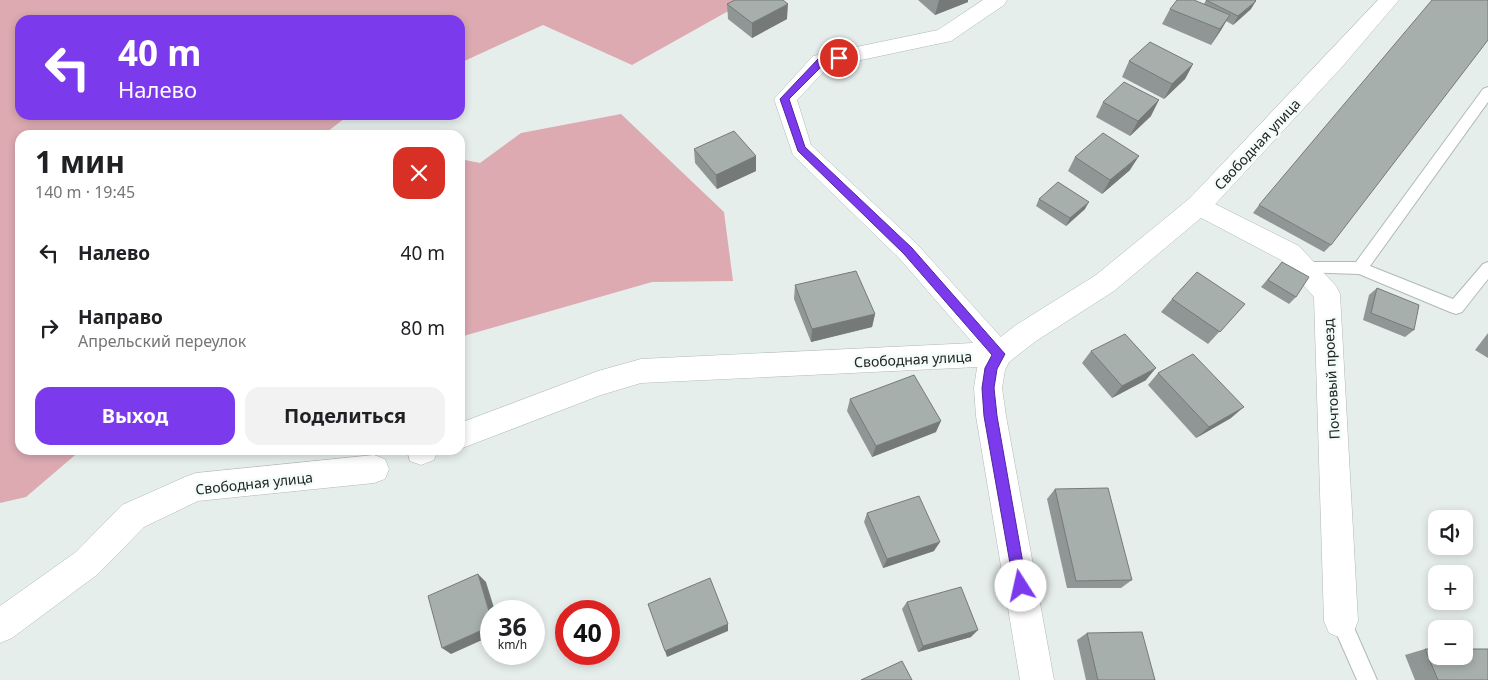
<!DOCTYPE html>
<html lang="ru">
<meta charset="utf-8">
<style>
:root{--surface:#fff;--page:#f2f2f2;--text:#202124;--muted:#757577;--accent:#7c3aed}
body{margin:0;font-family:"Noto Sans",sans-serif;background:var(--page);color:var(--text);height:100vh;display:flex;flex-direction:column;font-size:19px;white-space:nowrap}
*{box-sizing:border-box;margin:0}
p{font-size:16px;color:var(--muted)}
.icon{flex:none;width:28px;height:28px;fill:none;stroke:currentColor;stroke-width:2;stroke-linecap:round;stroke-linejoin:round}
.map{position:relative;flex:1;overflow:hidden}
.drawer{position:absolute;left:15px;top:130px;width:450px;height:325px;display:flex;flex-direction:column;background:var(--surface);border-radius:15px;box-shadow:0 2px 8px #0003}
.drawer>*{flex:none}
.top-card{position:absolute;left:15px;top:15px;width:450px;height:105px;border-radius:15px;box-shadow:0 2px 8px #0003;background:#7c3aed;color:#fff;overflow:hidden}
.fabs{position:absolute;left:1428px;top:510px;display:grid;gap:10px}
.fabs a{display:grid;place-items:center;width:45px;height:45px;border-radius:10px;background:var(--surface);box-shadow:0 2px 8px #0003;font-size:25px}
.speed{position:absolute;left:480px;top:600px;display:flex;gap:10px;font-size:25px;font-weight:700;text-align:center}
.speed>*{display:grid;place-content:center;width:65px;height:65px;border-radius:50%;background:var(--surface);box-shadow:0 2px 8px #0003;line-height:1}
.speed small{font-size:12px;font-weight:400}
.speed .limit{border:8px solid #d22;background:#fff;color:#111}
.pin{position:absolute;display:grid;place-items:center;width:42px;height:42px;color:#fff;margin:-21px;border:2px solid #fff;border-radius:50%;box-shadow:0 1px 5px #0007}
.me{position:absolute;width:55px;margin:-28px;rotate:350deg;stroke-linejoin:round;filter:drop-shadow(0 0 4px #0008)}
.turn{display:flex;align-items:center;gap:18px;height:105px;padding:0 20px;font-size:22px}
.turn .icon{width:65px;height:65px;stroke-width:2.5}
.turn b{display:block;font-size:35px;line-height:42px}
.round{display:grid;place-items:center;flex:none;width:52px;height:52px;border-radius:15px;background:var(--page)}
.overview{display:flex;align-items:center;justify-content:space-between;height:85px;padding:0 20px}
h1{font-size:30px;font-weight:700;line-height:38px}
.button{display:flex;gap:10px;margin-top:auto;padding:10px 20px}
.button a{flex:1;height:58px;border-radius:15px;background:var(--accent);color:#fff;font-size:20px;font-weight:700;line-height:58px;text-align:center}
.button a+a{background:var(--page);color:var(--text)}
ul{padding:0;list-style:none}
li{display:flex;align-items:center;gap:15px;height:75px;padding:0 20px}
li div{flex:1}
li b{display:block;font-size:19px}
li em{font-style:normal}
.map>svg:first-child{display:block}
.forest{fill:#ddaab2}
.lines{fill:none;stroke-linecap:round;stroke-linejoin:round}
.lane-casing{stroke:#b1b9b7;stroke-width:2}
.street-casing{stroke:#b1b9b7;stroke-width:1}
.secondary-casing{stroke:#b1b9b7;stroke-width:1}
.lane{fill:#fff;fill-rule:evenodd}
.street{fill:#fff;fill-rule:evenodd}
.secondary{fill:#fff;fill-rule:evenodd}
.wall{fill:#909695}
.shaded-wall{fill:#757a79}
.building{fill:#a7afad;stroke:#757a79}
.route{fill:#7c3aed;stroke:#51269a}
.labels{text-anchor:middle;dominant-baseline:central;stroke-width:5;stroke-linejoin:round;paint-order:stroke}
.street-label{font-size:14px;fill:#212423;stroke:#f3fcf9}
</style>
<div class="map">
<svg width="1488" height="680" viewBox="0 0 1488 680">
<rect width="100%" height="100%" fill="#e6eeec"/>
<g class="forest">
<polygon points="0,0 748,0 632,65 543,25 460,63 460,20 20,20 20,115 349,115 323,135 20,135 20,450 81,450 26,497 0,503"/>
<polygon points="621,114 724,212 733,281 652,282 460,337 460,159 480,163 521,133"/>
</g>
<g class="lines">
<defs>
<g id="lane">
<polygon points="1488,87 1488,102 1370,266 1453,299 1483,264 1488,262 1488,279 1462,312 1456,314 1450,312 1359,274 1299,272 1296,268 1299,264 1304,262 1356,262 1483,89"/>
<polygon points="1341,611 1348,614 1377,680 1357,680 1331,621 1334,614"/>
</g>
<g id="street">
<polygon points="983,0 1007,0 1004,5 951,41 828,67 797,100 811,145 917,244 1009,346 1013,354 1009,362 999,366 641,383 601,395 460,449 460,423 598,371 641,359 973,343 899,258 793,155 774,99 813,56 938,30"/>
<polygon points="1199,196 1299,246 1336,286 1340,294 1358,621 1353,633 1341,638 1329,633 1324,621 1314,297 1281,260 1190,212 1187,205 1190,198"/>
<polygon points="407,450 438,450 434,460 421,465 410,461"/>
<polygon points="374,455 385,459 389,469 385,479 374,483 198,501 144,527 98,574 12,638 0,643 0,606 76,552 122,505 185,477 196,473"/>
</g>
<polygon id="secondary" points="1378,0 1399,0 1341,68 1208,212 1114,291 1036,341 1009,362 1005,370 1002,388 1006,416 1054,680 1020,680 976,416 974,388 977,368 989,346 1016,325 1096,275 1190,198"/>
</defs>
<use href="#lane" class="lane-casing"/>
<use href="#street" class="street-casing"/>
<use href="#secondary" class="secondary-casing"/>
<use href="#lane" class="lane"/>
<use href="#street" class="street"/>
<use href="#secondary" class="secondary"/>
</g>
<g class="wall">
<polygon points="918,0 968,0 968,2 935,15"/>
<polygon points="1206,0 1251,9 1233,25 1226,21 1221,30 1211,45 1162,24 1170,9 1204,4"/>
<polygon points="727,4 787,19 752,38 728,19"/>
<polygon points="1129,61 1193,64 1185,79 1164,99 1122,77"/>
<polygon points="1103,102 1151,116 1130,136 1096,117"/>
<polygon points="694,149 756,156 756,171 717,189 695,163"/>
<polygon points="1075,157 1130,170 1102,194 1068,171"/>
<polygon points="1039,199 1085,209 1066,226 1036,206"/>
<polygon points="1259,205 1331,245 1324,252 1253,213"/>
<polygon points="1282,262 1296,297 1289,304 1261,287"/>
<polygon points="795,285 875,314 872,327 811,342 794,299"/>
<polygon points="1377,288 1414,330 1405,337 1363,320 1369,295"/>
<polygon points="1172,299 1245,304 1208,344 1161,312"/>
<polygon points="1488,333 1488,358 1475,350"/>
<polygon points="1091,351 1146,380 1112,398 1082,363"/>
<polygon points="1158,373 1231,418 1196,438 1148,385"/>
<polygon points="850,399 936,432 872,457 847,411"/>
<polygon points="1055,489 1132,580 1121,588 1067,588 1047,499"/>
<polygon points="867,513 934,551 883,568 864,522"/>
<polygon points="907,602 971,637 918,652 902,609"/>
<polygon points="1087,633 1155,680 1086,680 1077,640"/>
<polygon points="1425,649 1488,680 1415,680 1405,655"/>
</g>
<g class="shaded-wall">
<polygon points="939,0 968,0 968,2 935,15"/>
<polygon points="1256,1 1251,9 1233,25 1238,16"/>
<polygon points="788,4 787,19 752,38 752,23"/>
<polygon points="1230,15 1221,30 1211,45 1220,29"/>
<polygon points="1193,64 1185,79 1164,99 1172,84"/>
<polygon points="1159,100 1151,116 1130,136 1138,121"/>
<polygon points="756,156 756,171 717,189 716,175"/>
<polygon points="1139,156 1130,170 1102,194 1110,180"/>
<polygon points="1089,202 1085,209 1066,226 1070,218"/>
<polygon points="875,314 872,327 811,342 812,329"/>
<polygon points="1156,368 1146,380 1112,398 1122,386"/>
<polygon points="1244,407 1231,418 1196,438 1209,427"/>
<polygon points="941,421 936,432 872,457 876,446"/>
<polygon points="940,542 934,551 883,568 887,559"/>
<polygon points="478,574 486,582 495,611 491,611 491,618"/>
<polygon points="728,624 728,631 667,657 665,651"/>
<polygon points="491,626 491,636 451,654 442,648"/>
<polygon points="978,630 971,637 918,652 923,646"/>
</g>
<g class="building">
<polygon points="735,0 783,0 788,4 752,23 727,4"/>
<polygon points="1177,0 1194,0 1230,15 1220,29 1170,9"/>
<polygon points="1206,0 1255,0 1256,1 1238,16"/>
<polygon points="1432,0 1488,0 1488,40 1331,245 1259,205"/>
<polygon points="1150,42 1193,64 1172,84 1129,61"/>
<polygon points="1124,82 1159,100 1138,121 1103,102"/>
<polygon points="734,131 756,156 716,175 694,149"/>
<polygon points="1103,133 1139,156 1110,180 1075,157"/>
<polygon points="1058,182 1089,202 1070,218 1039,199"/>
<polygon points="1282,262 1309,277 1296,297 1268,280"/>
<polygon points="856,271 875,314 812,329 795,285"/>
<polygon points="1197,272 1245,304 1220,332 1172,299"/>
<polygon points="1377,288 1419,305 1414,330 1371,313"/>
<polygon points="1125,334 1156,368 1122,386 1091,351"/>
<polygon points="1193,354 1244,407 1209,427 1158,373"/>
<polygon points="914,375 941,421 876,446 850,399"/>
<polygon points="1108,488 1132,580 1076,581 1055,489"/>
<polygon points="919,496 940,542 887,559 867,513"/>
<polygon points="478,574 491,618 491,626 442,648 428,596"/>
<polygon points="710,578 728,624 665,651 648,604"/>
<polygon points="961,587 978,630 923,646 907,602"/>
<polygon points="1142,632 1155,680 1098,680 1087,633"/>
<polygon points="1425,649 1436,649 1436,656 1464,656 1464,649 1488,649 1488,680 1438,680"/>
<polygon points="902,661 912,680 861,680"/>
</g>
<polygon class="route" points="839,55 842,56 842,60 824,64 789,99 805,147 912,248 1005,354 997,369 994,388 997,416 1027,586 1025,591 1021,593 1016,591 1014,586 984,416 982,388 985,368 992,355 904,254 798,151 780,99 818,59"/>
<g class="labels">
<g class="street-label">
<text transform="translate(1257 144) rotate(-47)">Свободная улица</text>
<text transform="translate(913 359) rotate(-3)">Свободная улица</text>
<text transform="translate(1331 379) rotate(-93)">Почтовый проезд</text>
<text transform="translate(254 483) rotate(-6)">Свободная улица</text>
</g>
</g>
</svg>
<div class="fabs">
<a><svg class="icon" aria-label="sound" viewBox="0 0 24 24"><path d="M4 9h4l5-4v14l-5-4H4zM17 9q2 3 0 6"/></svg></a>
<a>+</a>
<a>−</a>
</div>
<div class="speed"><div>36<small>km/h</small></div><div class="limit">40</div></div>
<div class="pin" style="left:839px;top:58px;background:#d93025"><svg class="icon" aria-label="arrive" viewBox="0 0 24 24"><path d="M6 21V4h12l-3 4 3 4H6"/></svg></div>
<svg class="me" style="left:1021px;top:586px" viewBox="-20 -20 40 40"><circle r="19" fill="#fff"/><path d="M0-13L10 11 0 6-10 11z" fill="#7c3aed"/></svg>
<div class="top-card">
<div class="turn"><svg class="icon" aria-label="left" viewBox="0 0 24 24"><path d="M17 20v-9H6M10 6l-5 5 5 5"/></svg><div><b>40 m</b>Налево</div></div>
</div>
<section class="drawer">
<div class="overview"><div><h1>1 мин</h1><p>140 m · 19:45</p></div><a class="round" style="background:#d93025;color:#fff"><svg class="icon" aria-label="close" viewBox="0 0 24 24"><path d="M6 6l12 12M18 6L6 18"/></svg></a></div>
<ul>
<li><svg class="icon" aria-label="left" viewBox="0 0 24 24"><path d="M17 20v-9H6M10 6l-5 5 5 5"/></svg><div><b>Налево</b></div><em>40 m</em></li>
<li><svg class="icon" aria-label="right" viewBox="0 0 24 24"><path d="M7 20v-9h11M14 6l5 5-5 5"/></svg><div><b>Направо</b><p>Апрельский переулок</p></div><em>80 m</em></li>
</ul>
<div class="button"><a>Выход</a><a>Поделиться</a></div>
</section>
</div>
